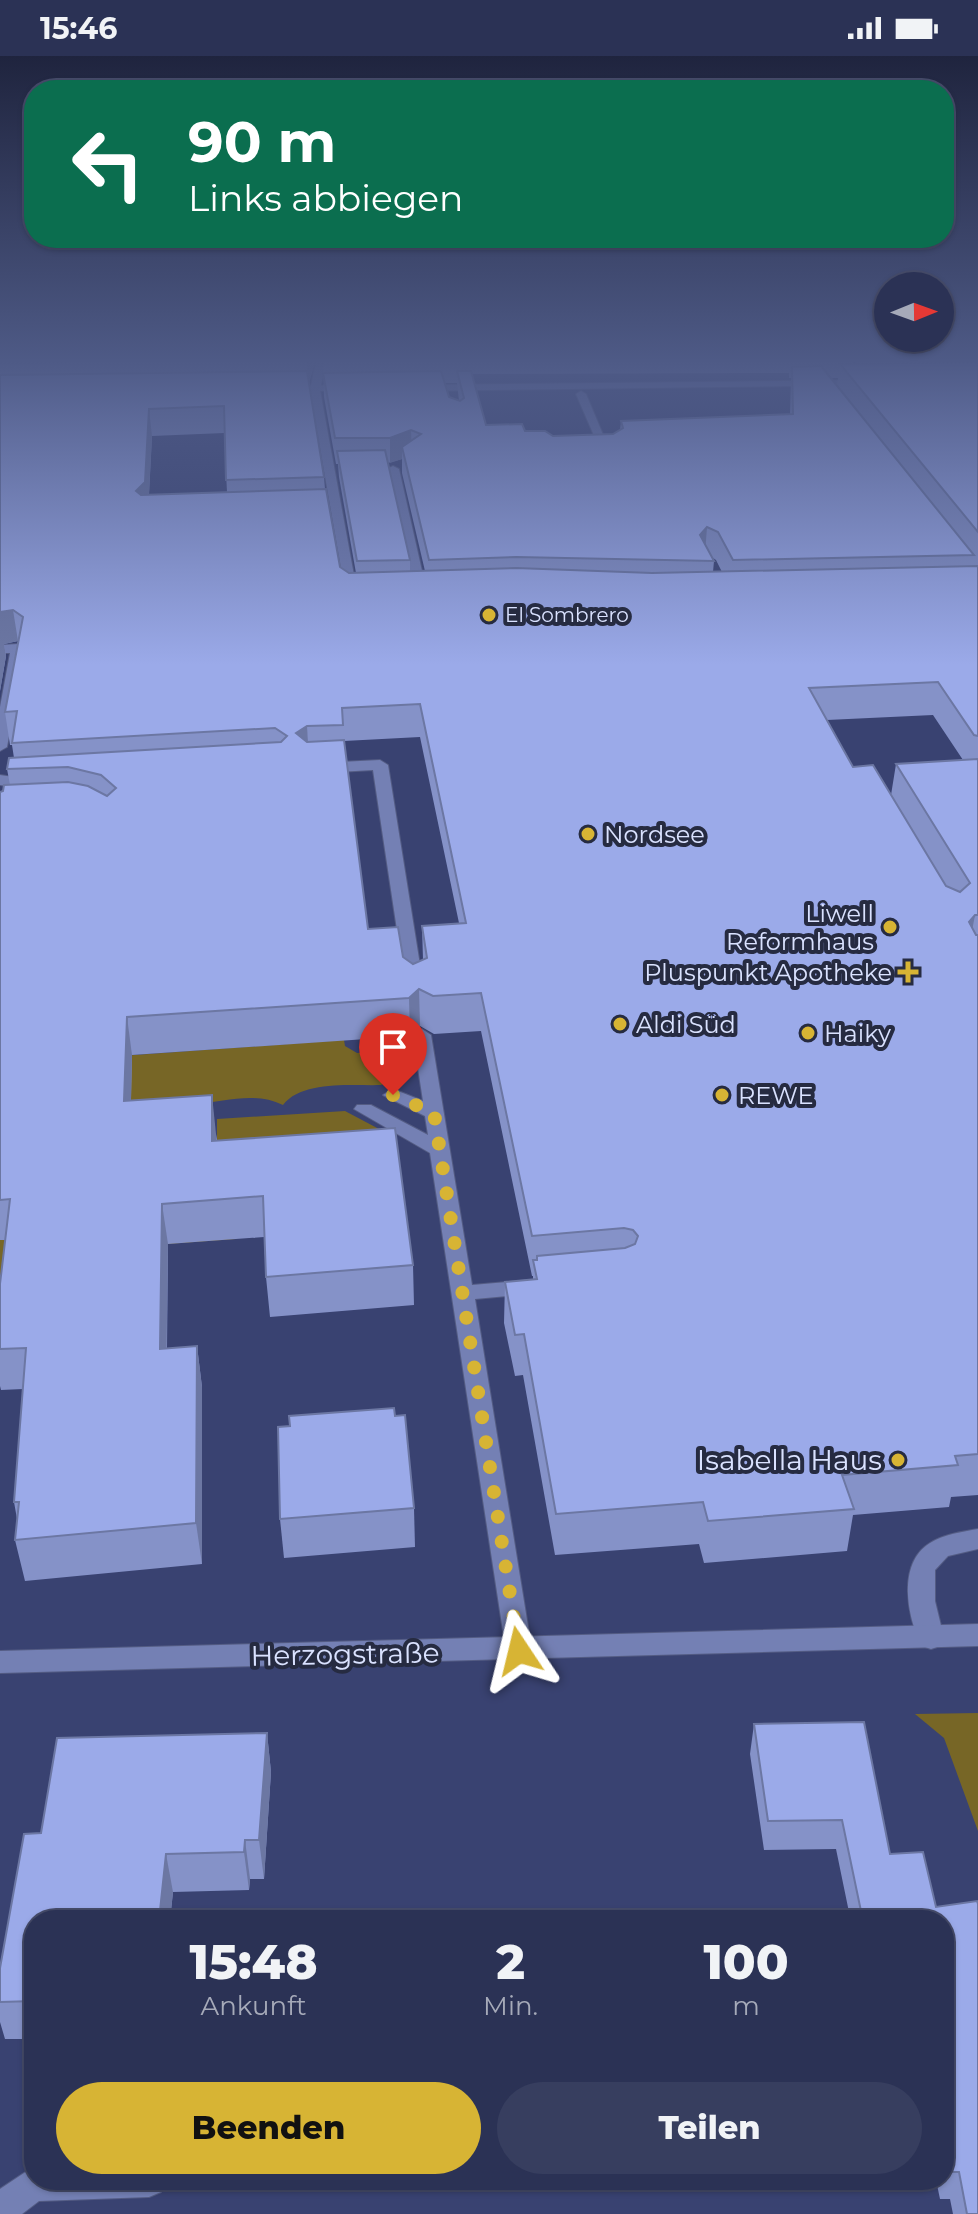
<!DOCTYPE html>
<html lang="de">
<meta charset="utf-8">
<style>
:root{--surface:#2b3255;--page:#373e5f;--text:#f1f3f6;--muted:#a6aab9;--line:#474d6c;--accent:#d7b434}
body{margin:0;font-family:Montserrat,sans-serif;background:var(--page);color:var(--text);height:100vh;display:flex;flex-direction:column;font-size:30px;white-space:nowrap}
*{box-sizing:border-box;margin:0}
p{font-size:26px;color:var(--muted)}
.icon{flex:none;width:44px;height:44px;fill:none;stroke:currentColor;stroke-width:2;stroke-linecap:round;stroke-linejoin:round}
.map{position:relative;flex:1;overflow:hidden}
.panel{position:absolute;left:24px;top:1854px;width:930px;height:280px;display:flex;flex-direction:column;background:var(--surface);border-radius:32px;box-shadow:0 2px 6px #0004,0 0 0 2px var(--line)}
.panel>*{flex:none}
.hud{position:absolute;left:24px;top:24px;width:930px;height:168px;border-radius:32px;box-shadow:0 2px 6px #0004,0 0 0 2px var(--line);background:#0b6e4f;color:#fff;overflow:hidden}
.needle{width:52px;rotate:89deg}
.buttons{position:absolute;left:874px;top:216px;display:grid;gap:16px}
.buttons a{display:grid;place-items:center;width:80px;height:80px;border-radius:50%;background:var(--surface);box-shadow:0 2px 6px #0004,0 0 0 2px var(--line);font-size:40px}
.pin{position:absolute;display:grid;place-items:center;width:68px;height:68px;color:#fff;margin:-82px -34px;border-radius:50% 50% 50% 0;rotate:-45deg;box-shadow:0 0 8px #0007}
.pin .icon{rotate:45deg}
.me{position:absolute;width:88px;margin:-44px;rotate:350deg;stroke-linejoin:round;filter:drop-shadow(0 0 6px #0008)}
.turn{display:flex;align-items:center;gap:28px;height:168px;padding:0 32px;font-size:36px}
.turn .icon{width:104px;height:104px;stroke-width:2.5}
.turn b{display:block;font-size:56px;line-height:68px}
.eta{display:flex;justify-content:space-evenly;align-items:center;height:136px;text-align:center}
.eta b{font-size:48px;font-weight:800;line-height:56px}
.primary-button{display:flex;gap:16px;margin-top:auto;padding:16px 32px}
.primary-button a{flex:1;height:92px;border-radius:48px;background:var(--accent);color:#111;font-size:32px;font-weight:800;line-height:92px;text-align:center}
.primary-button a+a{background:var(--page);color:var(--text)}
.status{display:flex;justify-content:space-between;align-items:center;height:56px;padding:0 40px;background:var(--surface);direction:ltr}
.status svg{height:22px;fill:currentColor}
.map>svg:first-child{display:block}
.green{fill:#776626}
.lines{fill:none;stroke-linecap:round;stroke-linejoin:round}
.lane-casing{stroke:#545c84;stroke-width:2}
.street-casing{stroke:#545c84;stroke-width:2}
.secondary-casing{stroke:#545c84;stroke-width:2}
.lane{fill:#7480b4;fill-rule:evenodd}
.street{fill:#7480b4;fill-rule:evenodd}
.secondary{fill:#7480b4;fill-rule:evenodd}
.wall{fill:#8592c8;fill-rule:evenodd}
.shaded-wall{fill:#6c77a3}
.building{fill:#9baae9;stroke:#6c77a3;stroke-width:2;fill-rule:evenodd}
.route{stroke:#d7b434;stroke-width:14;stroke-dasharray:0 25.2}
.poi-dot{fill:#d7b434;stroke:#262b41;stroke-width:3}
.labels{text-anchor:middle;dominant-baseline:central;stroke-width:8;stroke-linejoin:round;paint-order:stroke}
.far-poi-label{font-size:20px;fill:#dae2ff;stroke:#262b41;text-anchor:start}
.poi-label{font-size:24px;fill:#dae2ff;stroke:#262b41;text-anchor:start}
.near-poi-label{font-size:28px;fill:#dae2ff;stroke:#262b41;text-anchor:end}
.near-street-label{font-size:28px;fill:#dae2ff;stroke:#262b41}
</style>
<div class="status"><b>15:46</b><svg viewBox="0 0 49 12"><path d="M0 12V9h3v3zM5 12V6h3v6zM10 12V3h3v9zM15 12V0h3v12zM26 1h20v11H26zM47 4h2v5h-2z"/></svg></div>
<div class="map">
<svg width="978" height="2158" viewBox="0 0 978 2158">
<rect width="100%" height="100%" fill="#394271"/>
<g class="green">
<path d="M344,984L345,990L357,997L386,995L389,1025L381,1029C353,1030 302,1024 283,1049C254,1035 225,1046 195,1048C174,1050 152,1049 130,1050L121,1000Z"/>
<polygon points="345,1055 396,1082 394,1093 236,1183 15,1199 0,1306 0,1184 217,1116 217,1063"/>
<polygon points="978,1657 978,1775 944,1682 915,1658"/>
</g>
<g class="lines">
<defs>
<g id="lane">
<polygon points="18,588 25,592 7,691 0,695 0,651 10,597 0,597 0,589"/>
<polygon points="380,704 388,709 424,934 415,939 406,934 373,714 320,717 312,712 320,707"/>
<polygon points="0,719 34,724 42,729 34,734 0,729"/>
<polygon points="422,973 431,979 472,1229 530,1224 538,1226 541,1231 538,1236 530,1238 475,1243 532,1595 528,1603 519,1606 510,1603 506,1595 430,1097 354,1053 357,1049 371,1049 428,1079 425,1060 383,1039 393,1033 423,1045 413,979"/>
<path d="M978,1473V1493L948,1500L935,1514V1545L944,1582L940,1590L931,1593L922,1590C907,1561 897,1507 930,1487C944,1478 962,1476 978,1473Z"/>
<polygon points="33,2111 34,2124 166,2124 161,2136 149,2141 39,2145 22,2158 0,2158 0,2133"/>
</g>
<g id="street">
<polygon points="316,306 326,306 320,334 358,541 352,545 346,541 310,334"/>
<polygon points="581,335 586,338 612,400 602,398 576,338"/>
<polygon points="393,410 399,413 427,537 421,541 415,537 387,413"/>
<polygon points="978,1568 978,1590 0,1617 0,1595"/>
</g>
<g id="secondary">
<polygon points="864,324 868,329 420,335 415,332 420,329"/>
<polygon points="348,329 352,334 284,336 279,333 284,330"/>
</g>
</defs>
<use href="#lane" class="lane-casing"/>
<use href="#street" class="street-casing"/>
<use href="#secondary" class="secondary-casing"/>
<use href="#lane" class="lane"/>
<use href="#street" class="street"/>
<use href="#secondary" class="secondary"/>
</g>
<g class="wall">
<path d="M0,306H315L309,327L324,421L325,433L340,511L349,517H356L339,421L338,408H336L324,341L323,306H852V308H856L855,306H978V1439L951,1441L949,1451L853,1459L847,1495L704,1507L699,1488L555,1499L523,1319L515,1320L504,1267L505,1226L533,1224V1220H532L481,975L434,978L420,970L410,980L132,999L131,1044L216,1078L217,1084L413,1209L414,1249L270,1261L266,1221L264,1181L168,1188L167,1293L197,1290L202,1331V1508L25,1525L15,1484L17,1463L14,1446L23,1333L1,1334L0,1330V1228L5,1184H0V736L3,735L10,729L7,713L14,702L12,689H10L5,656L18,585L4,588L6,600L0,635ZM789,317V322H791L790,359L621,365L620,374L613,378L553,380L486,369L472,318ZM830,322H838L837,331ZM444,327H457L459,345L449,341ZM224,377L227,436L149,439L152,380ZM402,403V417L425,515L410,516V504L388,407ZM713,502L716,504L722,516H713L714,505ZM933,659L963,704L896,708L891,739L853,711L827,664ZM420,681L459,867L422,870L423,904L413,908L368,873L344,685Z"/>
<polygon points="395,1360 414,1452 415,1491 284,1502 280,1463"/>
<polygon points="864,1666 890,1798 923,1796 936,1851 977,1845 978,1848 978,2158 953,2158 950,2143 940,2143 936,2124 944,2124 944,1864 828,1864 850,1861 836,1793 764,1794 750,1698 754,1668"/>
<polygon points="267,1677 271,1716 264,1823 250,1823 249,1834 173,1836 170,1864 34,1864 34,1983 5,1983 0,1966 0,1912 41,1777"/>
</g>
<g class="shaded-wall">
<polygon points="307,306 315,306 308,329"/>
<polygon points="149,353 152,380 148,455 136,435"/>
<polygon points="411,374 412,399 402,391 402,403 390,407 390,382"/>
<polygon points="707,471 705,498 700,479"/>
<polygon points="13,554 18,585 4,588 6,600 0,635 0,556"/>
<polygon points="307,670 309,704 296,677"/>
<polygon points="975,859 968,896 969,866"/>
<polygon points="419,933 420,970 410,980 409,942"/>
<polygon points="127,961 132,999 130,1084 124,1045"/>
<polygon points="212,1039 216,1078 217,1124 212,1085"/>
<polygon points="162,1148 168,1188 166,1334 160,1293"/>
<polygon points="197,1290 202,1331 202,1508 196,1467"/>
<polygon points="267,1677 271,1716 264,1823 259,1784"/>
<polygon points="245,1784 250,1823 249,1834 244,1796"/>
<polygon points="166,1798 173,1836 170,1864 159,1864"/>
</g>
<g class="building">
<polygon points="0,306 68,306 0,307"/>
<polygon points="978,306 978,476 840,308"/>
<polygon points="821,310 974,499 733,504 718,476 707,471 700,479 714,505 516,501 429,504 402,391 421,378 411,374 390,382 335,382 323,317 441,315 449,341 460,345 464,342 457,315 471,315 486,369 522,368 525,375 545,375 553,380 613,378 623,372 621,365 793,358 792,311"/>
<path d="M307,315L324,421L226,424L224,350L149,353L145,426L136,435L141,439L326,433L340,511L349,517L516,512L652,517L978,510V680L974,679L938,626L809,632L853,711L873,709L946,830L960,836L970,827L896,708L978,703V859H975L969,866L976,879H978V1398L955,1400L958,1409L842,1419L854,1453L708,1465L703,1446L556,1458L524,1278L515,1279L505,1226L537,1223L533,1204H537V1200L625,1192L635,1188L638,1180L633,1174L624,1172L532,1180L481,937L433,940L419,933L409,942L127,961L124,1045L212,1039V1085L395,1072L413,1209L266,1221L263,1140L162,1148L160,1293L197,1290L196,1467L15,1484L19,1446H14L26,1292L0,1293V1228L10,1143L0,1144V736L3,735L4,729L68,726L88,730L107,740L116,732L101,719L68,711L7,713L9,702L281,686L287,680L275,672L12,687L17,655L5,656L23,561L13,554L0,556V319ZM420,648L466,867L422,870L427,902L413,908L403,901L398,871L368,873L344,684L307,686L296,677L307,670L343,669L342,652Z"/>
<polygon points="385,394 410,504 357,505 337,395"/>
<polygon points="394,1352 395,1360 405,1359 414,1452 280,1463 278,1371 290,1370 289,1360"/>
<polygon points="864,1666 890,1798 923,1796 936,1851 977,1845 978,1848 978,2158 967,2158 959,2116 949,2116 944,2092 944,1864 828,1864 862,1860 842,1764 768,1765 754,1668"/>
<polygon points="267,1677 259,1784 245,1784 244,1796 166,1798 159,1864 34,1864 34,1945 0,1946 0,1912 24,1778 41,1777 57,1682"/>
</g>
<linearGradient id="sky" x2="0" y2="1"><stop stop-color="#1f243e"/><stop offset="0.5" stop-color="#4e5a86"/><stop offset="1" stop-color="#4e5a86" stop-opacity="0"/></linearGradient>
<rect width="978" height="609" fill="url(#sky)"/>
<g class="lines">
<polyline class="route" points="393,1039 434,1057 519,1595"/>
</g>
<g class="poi-dot">
<circle cx="489" cy="559" r="8"/>
<circle cx="588" cy="778" r="8"/>
<circle cx="890" cy="871" r="8"/>
<path d="M904 904h8v8h8v8h-8v8h-8v-8h-8v-8h8z"/>
<circle cx="620" cy="968" r="8"/>
<circle cx="808" cy="977" r="8"/>
<circle cx="722" cy="1039" r="8"/>
<circle cx="898" cy="1404" r="8"/>
</g>
<g class="labels">
<g class="far-poi-label">
<text x="505" y="559">El Sombrero</text>
</g>
<g class="poi-label">
<text x="604" y="778">Nordsee</text>
<text x="874" y="857" text-anchor="end">Liwell<tspan x="874" dy="28">Reformhaus</tspan></text>
<text x="892" y="916" text-anchor="end">Pluspunkt Apotheke</text>
<text x="636" y="968">Aldi Süd</text>
<text x="824" y="977">Haiky</text>
<text x="738" y="1039">REWE</text>
</g>
<g class="near-poi-label">
<text x="882" y="1404">Isabella Haus</text>
</g>
<g class="near-street-label">
<text transform="translate(345 1598) rotate(-1)">Herzogstraße</text>
</g>
</g>
</svg>
<div class="buttons">
<a><svg class="needle" viewBox="-14 -14 28 28"><path d="M0-13l5 13h-10z" fill="#e53935"/><path d="M0 13l5-13h-10z" fill="#a6aab9"/></svg></a>
</div>
<div class="pin" style="left:393px;top:1039px;background:#d93025"><svg class="icon" aria-label="arrive" viewBox="0 0 24 24"><path d="M6 21V4h12l-3 4 3 4H6"/></svg></div>
<svg class="me" style="left:519px;top:1595px" viewBox="-20 -20 40 40"><path d="M0-17L14 15 0 8-14 15z" fill="#d7b434" stroke="#fff" stroke-width="4"/></svg>
<div class="hud">
<div class="turn"><svg class="icon" aria-label="left" viewBox="0 0 24 24"><path d="M17 20v-9H6M10 6l-5 5 5 5"/></svg><div><b>90 m</b>Links abbiegen</div></div>
</div>
<section class="panel">
<div class="eta">
<div><b>15:48</b><p>Ankunft</p></div>
<div><b>2</b><p>Min.</p></div>
<div><b>100</b><p>m</p></div>
</div>
<div class="primary-button"><a>Beenden</a><a>Teilen</a></div>
</section>
</div>
